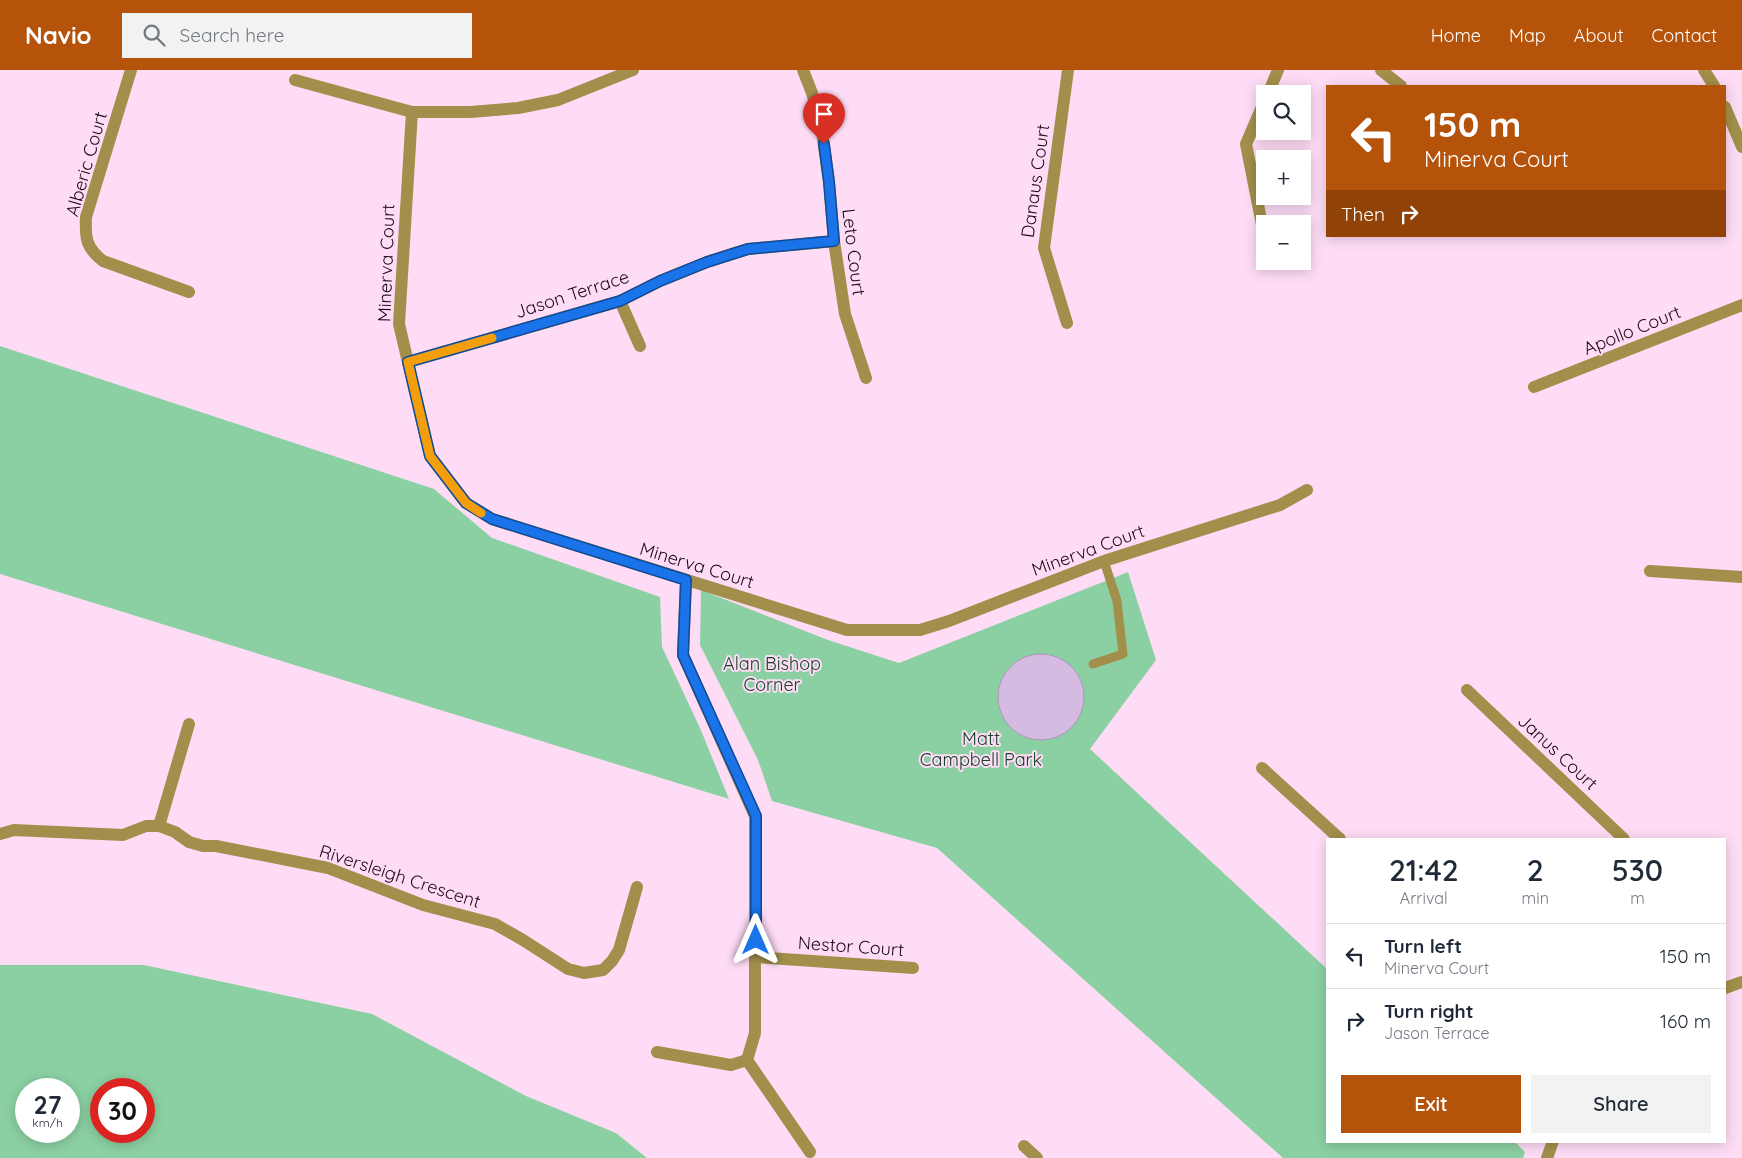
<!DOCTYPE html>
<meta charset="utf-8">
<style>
:root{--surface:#fff;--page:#f2f2f3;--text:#1f2937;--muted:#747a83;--line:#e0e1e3;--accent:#b45309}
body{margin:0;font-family:Quicksand,sans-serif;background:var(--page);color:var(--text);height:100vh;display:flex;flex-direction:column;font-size:19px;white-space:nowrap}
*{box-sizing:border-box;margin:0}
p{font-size:16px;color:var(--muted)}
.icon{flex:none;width:28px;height:28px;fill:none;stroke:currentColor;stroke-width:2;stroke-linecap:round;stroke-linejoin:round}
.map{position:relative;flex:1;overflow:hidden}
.panel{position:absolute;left:1326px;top:768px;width:400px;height:305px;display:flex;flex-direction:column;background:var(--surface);border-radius:0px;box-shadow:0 2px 12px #0003}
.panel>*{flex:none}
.top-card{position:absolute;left:1326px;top:15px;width:400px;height:152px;border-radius:0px;box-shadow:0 2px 12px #0003;background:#b45309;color:#fff;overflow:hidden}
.tools{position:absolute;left:1256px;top:15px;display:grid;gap:10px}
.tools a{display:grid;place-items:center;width:55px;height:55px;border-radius:0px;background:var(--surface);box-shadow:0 2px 12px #0003;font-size:25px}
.speed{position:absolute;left:15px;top:1008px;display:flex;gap:10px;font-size:25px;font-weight:700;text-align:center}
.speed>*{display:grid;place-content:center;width:65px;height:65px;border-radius:50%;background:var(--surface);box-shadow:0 2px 12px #0003;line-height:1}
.speed small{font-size:12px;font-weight:400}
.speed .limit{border:8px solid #d22;background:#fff;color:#111}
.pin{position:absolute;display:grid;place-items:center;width:42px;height:42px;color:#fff;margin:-51px -21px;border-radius:50% 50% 50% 0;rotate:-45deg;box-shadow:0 0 5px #0007}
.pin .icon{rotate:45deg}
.me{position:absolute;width:55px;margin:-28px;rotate:0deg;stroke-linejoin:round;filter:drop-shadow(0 0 4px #0008)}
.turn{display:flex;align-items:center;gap:18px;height:105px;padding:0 15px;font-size:22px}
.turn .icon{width:65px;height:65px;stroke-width:2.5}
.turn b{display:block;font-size:35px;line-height:42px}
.then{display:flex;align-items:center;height:48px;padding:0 15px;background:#0003;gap:10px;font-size:19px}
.eta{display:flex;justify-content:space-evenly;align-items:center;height:85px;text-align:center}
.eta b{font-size:30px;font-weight:600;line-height:35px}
.primary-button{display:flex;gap:10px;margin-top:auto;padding:10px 15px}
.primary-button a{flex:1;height:58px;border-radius:0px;background:var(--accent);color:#fff;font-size:20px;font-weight:600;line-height:58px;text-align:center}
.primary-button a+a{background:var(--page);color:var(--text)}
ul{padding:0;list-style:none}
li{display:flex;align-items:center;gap:15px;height:65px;padding:0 15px;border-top:1px solid var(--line)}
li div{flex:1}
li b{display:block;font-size:19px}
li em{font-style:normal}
header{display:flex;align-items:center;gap:30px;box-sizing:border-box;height:70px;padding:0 25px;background:var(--accent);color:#fff}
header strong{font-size:24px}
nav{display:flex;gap:28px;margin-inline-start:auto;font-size:18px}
.search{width:350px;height:45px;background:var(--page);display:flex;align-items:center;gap:12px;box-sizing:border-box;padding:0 18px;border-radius:0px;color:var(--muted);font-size:19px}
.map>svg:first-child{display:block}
.green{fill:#8bd0a2;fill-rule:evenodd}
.building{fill:#d5bae2;stroke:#af95bc}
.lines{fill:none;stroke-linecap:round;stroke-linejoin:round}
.service{stroke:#a28f4b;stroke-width:9}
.minor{stroke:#a28f4b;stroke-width:12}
.tertiary{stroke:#a28f4b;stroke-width:12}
.route-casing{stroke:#114b97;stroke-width:12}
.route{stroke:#1a73e8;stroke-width:9}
.slow{stroke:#f59e0b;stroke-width:9}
.labels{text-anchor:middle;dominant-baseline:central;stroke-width:4;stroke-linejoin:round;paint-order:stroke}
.street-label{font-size:18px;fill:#180b16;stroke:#fedcf6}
.park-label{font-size:18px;fill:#144227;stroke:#fedcf6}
</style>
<header>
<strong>Navio</strong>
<div class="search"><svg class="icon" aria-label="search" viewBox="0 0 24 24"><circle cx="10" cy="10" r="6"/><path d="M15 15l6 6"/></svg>Search here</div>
<nav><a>Home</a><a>Map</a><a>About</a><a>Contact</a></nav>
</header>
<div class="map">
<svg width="1742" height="1088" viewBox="0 0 1742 1088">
<rect width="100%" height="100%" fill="#fedcf6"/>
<g class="green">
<polygon points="0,276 434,419 492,468 660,527 662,577 700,658 729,729 0,504"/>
<polygon points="1128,502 1156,590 1090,679 1327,899 1328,1071 1514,1071 1525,1082 1523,1088 1283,1088 937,778 772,731 758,690 700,575 701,520 828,570 899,593"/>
<path d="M0,895H144L372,944L526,1026L616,1063L647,1088H0ZM26,1019H69V1061H26ZM101,1019H144V1061H101Z"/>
</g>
<circle class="building" cx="1041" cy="627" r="43"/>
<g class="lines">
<polyline class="service" points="1093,594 1123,584 1117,531 1104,491"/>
<g class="minor">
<path d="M131,0L86,147C85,168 86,178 103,191L189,222"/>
<polyline points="803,0 812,23 821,55 829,112 834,171 845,244 866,308"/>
<polyline points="1381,0 1401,16"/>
<polyline points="1268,24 1278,0"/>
<polyline points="1265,30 1246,74 1265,170"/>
<polyline points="412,42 399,254 430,386 466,433 492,449 847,560 920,560 949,551 1104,491 1280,435 1307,420"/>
<polyline points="620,231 640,276"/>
<polyline points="1067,253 1044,178 1068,0"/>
<polyline points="408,292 620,231 660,211 707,192 748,179 834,171"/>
<polyline points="1534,317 1742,235"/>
<polyline points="1650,501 1742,507"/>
<polyline points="1467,620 1624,769"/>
<polyline points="1262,698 1340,769"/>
<polyline points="159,756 189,654"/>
<polyline points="0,764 14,760 123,765 146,756 159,756 175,762 189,772 203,776 216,776 328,798 423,835 495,854 523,870 568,899 584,903 603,900 612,891 619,880 637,817"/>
<polyline points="756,887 913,898"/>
<polyline points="1725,918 1742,912"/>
<polyline points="657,982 731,995 747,990 755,963 755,746 683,585 686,510"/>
<polyline points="747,990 810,1082"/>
<polyline points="1024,1076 1037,1088"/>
<polyline points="1547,1088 1553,1071"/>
</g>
<g class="tertiary">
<polyline points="1704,0 1714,16"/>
<polyline points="295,10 412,42 470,42 518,38 558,30 633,0"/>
<polyline points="1725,37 1742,77"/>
</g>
</g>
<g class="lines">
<defs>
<polyline id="route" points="756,870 756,746 683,585 686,510 492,449 466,433 430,386 408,292 620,231 660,211 707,192 748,179 834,171 829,112 824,74"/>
</defs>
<use href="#route" class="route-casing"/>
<use href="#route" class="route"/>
<polyline class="slow" points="481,443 466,433 430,386 408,292 492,268"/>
</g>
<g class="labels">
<g class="street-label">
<text transform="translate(86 94) rotate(-74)">Alberic Court</text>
<text transform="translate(1035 111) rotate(-82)">Danaus Court</text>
<text transform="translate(854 182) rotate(83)">Leto Court</text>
<text transform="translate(386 193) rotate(-88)">Minerva Court</text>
<text transform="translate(572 224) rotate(-18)">Jason Terrace</text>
<text transform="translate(1632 260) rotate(-22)">Apollo Court</text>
<text transform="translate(1088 480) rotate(-20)">Minerva Court</text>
<text transform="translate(697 495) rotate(17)">Minerva Court</text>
<text transform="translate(1558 682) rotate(43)">Janus Court</text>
<text transform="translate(400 806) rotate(18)">Riversleigh Crescent</text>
<text transform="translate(851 876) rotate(4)">Nestor Court</text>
</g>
<g class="park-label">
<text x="772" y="593">Alan Bishop<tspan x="772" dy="21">Corner</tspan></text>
<text x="981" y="668">Matt<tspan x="981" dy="21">Campbell Park</tspan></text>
</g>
</g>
</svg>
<div class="tools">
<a><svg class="icon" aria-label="search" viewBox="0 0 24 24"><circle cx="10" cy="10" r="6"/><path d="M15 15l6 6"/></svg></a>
<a>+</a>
<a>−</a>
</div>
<div class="speed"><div>27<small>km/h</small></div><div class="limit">30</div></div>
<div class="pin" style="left:824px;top:74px;background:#d93025"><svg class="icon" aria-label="arrive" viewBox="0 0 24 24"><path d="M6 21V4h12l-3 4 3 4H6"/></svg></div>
<svg class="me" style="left:756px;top:870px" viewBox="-20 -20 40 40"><path d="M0-17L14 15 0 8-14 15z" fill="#1a73e8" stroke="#fff" stroke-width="4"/></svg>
<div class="top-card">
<div class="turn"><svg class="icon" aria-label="left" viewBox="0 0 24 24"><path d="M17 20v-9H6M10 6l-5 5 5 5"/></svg><div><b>150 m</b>Minerva Court</div></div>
<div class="then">Then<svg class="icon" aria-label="right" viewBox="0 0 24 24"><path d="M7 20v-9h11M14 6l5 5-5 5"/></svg></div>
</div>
<section class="panel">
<div class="eta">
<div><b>21:42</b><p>Arrival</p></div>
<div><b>2</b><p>min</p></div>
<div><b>530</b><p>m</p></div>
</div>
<ul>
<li><svg class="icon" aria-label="left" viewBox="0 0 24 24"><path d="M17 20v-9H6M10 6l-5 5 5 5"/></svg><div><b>Turn left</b><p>Minerva Court</p></div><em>150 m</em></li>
<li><svg class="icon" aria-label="right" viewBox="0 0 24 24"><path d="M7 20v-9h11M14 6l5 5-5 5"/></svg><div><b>Turn right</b><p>Jason Terrace</p></div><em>160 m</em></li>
</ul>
<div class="primary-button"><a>Exit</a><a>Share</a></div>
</section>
</div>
